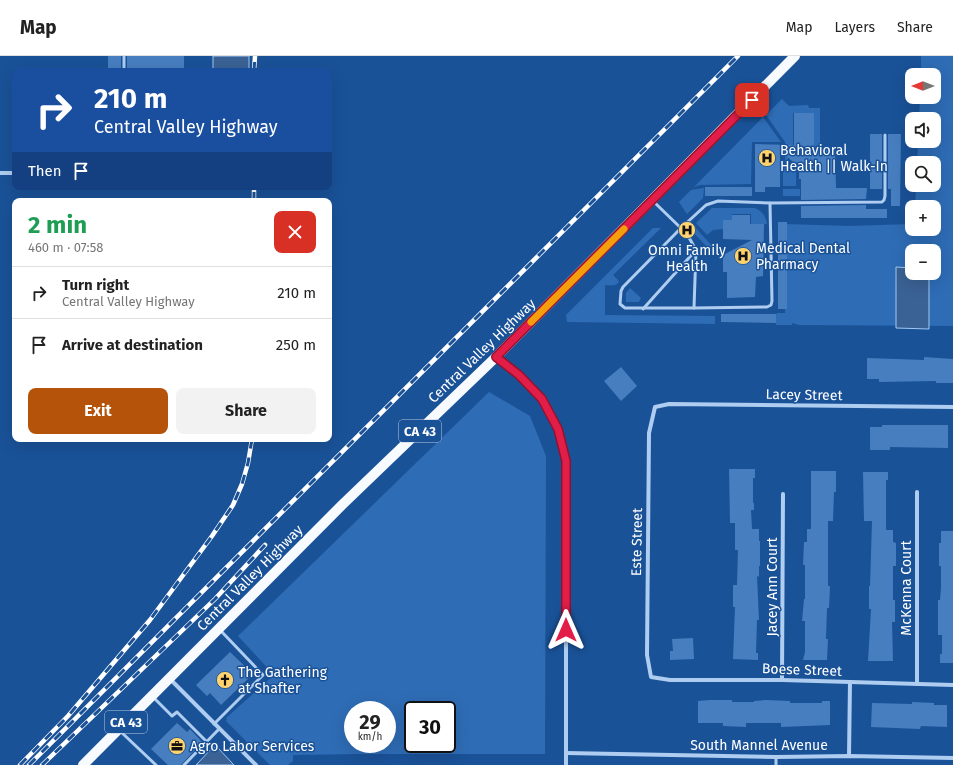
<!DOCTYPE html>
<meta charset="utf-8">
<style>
:root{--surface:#fff;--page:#f2f2f2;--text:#222;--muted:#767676;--line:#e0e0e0;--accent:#b45309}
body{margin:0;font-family:"Fira Sans",sans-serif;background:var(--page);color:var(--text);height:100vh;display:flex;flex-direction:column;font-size:15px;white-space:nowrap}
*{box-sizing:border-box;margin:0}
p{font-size:13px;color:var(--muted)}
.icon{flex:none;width:22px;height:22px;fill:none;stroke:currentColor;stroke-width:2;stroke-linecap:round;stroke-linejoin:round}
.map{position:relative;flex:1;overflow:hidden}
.drawer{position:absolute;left:12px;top:142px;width:320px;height:244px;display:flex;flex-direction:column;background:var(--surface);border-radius:8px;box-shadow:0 4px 16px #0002}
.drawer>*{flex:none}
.guide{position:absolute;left:12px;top:12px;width:320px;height:122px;border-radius:8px;box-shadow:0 4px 16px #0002;background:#1a4fa0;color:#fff;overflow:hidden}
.needle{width:26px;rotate:270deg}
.buttons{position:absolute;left:905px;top:12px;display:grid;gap:8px}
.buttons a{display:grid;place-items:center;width:36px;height:36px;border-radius:8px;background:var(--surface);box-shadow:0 4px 16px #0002;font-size:20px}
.speed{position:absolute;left:344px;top:645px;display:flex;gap:8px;font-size:20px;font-weight:700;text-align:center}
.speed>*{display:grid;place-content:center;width:52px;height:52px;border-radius:50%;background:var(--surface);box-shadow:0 4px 16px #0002;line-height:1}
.speed small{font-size:10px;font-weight:400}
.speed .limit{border:2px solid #111;border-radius:6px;background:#fff;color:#111}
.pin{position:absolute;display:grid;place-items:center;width:34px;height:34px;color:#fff;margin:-17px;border-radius:8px;box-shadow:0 2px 6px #0006}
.me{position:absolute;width:44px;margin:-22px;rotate:0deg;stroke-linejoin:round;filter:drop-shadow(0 0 3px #0008)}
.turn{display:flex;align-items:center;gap:14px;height:84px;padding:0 16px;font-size:18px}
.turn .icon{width:52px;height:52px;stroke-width:2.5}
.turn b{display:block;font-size:28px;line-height:34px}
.then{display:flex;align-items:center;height:38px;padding:0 16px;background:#0003;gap:8px;font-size:15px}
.round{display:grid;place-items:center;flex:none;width:42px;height:42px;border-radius:8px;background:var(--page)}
.headline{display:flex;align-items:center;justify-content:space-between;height:68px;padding:0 16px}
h1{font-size:24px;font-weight:700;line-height:30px;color:#1e9e55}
.cta{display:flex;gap:8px;margin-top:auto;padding:8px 16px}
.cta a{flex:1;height:46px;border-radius:8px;background:var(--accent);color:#fff;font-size:16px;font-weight:700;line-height:46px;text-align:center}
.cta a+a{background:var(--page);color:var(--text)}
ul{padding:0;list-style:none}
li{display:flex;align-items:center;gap:12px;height:52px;padding:0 16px;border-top:1px solid var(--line)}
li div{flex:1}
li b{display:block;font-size:15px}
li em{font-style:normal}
header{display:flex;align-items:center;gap:24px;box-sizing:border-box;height:56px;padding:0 20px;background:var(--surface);border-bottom:1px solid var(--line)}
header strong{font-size:19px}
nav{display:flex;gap:22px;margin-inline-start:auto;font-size:14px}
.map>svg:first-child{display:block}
.green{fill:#2e6cb5;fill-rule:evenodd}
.water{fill:#3a6294;stroke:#a1c8f3}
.building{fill:#477ec0}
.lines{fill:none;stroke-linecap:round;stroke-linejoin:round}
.lane{stroke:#aecdf0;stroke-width:3}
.street{stroke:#aecdf0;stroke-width:4}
.primary{stroke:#f7faff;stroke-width:10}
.rail-casing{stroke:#fff;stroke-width:4.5}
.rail{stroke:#1a5298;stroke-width:3;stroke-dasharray:9;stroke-linecap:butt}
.route-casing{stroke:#92132f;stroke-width:10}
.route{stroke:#e11d48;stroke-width:7}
.slow{stroke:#f59e0b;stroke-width:7}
.labels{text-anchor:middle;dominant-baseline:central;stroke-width:3;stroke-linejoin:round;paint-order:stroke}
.shield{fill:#1a5298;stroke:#bacbe0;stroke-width:1}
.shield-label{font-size:13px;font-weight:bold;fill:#fff}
.poi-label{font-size:14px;fill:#fff;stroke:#1a5298;text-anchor:start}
.street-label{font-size:14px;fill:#fff;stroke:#1a5298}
</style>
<header>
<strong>Map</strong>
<nav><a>Map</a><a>Layers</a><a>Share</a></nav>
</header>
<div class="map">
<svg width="953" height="709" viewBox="0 0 953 709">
<rect width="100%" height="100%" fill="#1a5298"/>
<g class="green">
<path d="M921,0H953V270L799,269L792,267V269H776V259L777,257H785V168L849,170L912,168V173H934V151H915L916,129H934V107H917L918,85H934V63H919L920,41H934V19H921ZM912,195H934V217H912Z"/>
<polygon points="782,43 789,50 808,49 809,52 820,52 820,95 814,95 814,57 793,57 793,95 788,95 788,108 785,108 785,86 766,59"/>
<polygon points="763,61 781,86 752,86 751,128 700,129 694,131"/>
<rect x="783" y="111" width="13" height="19"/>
<polygon points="704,132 703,142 687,158 679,146 691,134"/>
<rect x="783" y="133" width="17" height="7"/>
<path d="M712,152H755C762,155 766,160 767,168H751V158H732V164H723V173L713,174L707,179L696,167Z"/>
<polygon points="693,169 713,191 713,198 706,198 706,190 691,174"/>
<path d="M653,172H661L613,219L619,225C617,231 610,229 605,229V259L715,260V268L567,266L566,259Z"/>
<polygon points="630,232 641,242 639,246 626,246 626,237"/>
<path d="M489,336L530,360L546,400L545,698H359L293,699V705L288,709H270L226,665L227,663L226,662L274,619L238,580ZM353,654H387V688H353ZM413,654H447V688H413Z"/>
</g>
<g class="water">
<rect x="213" y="0" width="36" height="15"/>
<polygon points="896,211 912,212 912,217 929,217 929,273 896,272"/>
<polygon points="213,691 218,692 234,709 196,709"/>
</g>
<g class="building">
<rect x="108" y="0" width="13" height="15"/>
<rect x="127" y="0" width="57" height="15"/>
<polygon points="794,57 814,57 814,92 835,92 836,132 867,132 866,143 801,144 801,123 799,123 799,109 793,106 780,94 780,131 765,131 765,136 755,136 755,88 794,89"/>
<rect x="870" y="78" width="12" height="55"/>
<polygon points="888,78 901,78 900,150 891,150 891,133 888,133"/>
<rect x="705" y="131" width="47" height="9"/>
<polygon points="866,149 866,153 887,153 887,162 801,162 801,150"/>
<polygon points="732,159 750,159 750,168 764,168 763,220 756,221 755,241 727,242 727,216 723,216 723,199 752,184 723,183 723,164 732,164"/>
<rect x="778" y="166" width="9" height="87"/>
<polygon points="721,258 776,258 776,267 721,266"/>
<polygon points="924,301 953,303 953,327 936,327 936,325 879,326 879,323 867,323 867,302 924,304"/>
<polygon points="621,311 637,330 621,345 604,325"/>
<polygon points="882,369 948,369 948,392 890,391 890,394 870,394 870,371 882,371"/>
<polygon points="729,413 755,413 755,422 753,422 753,447 754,447 754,454 751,454 752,473 759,473 759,485 760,485 760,510 759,510 759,521 757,520 759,564 757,564 756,597 758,597 758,604 733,603 735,551 733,551 733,529 737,529 738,494 735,494 735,467 730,467"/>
<polygon points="811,415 836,415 836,436 834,436 833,465 828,465 828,530 830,530 829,552 827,552 826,583 828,583 827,604 803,604 805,596 805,565 802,565 804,543 805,543 805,509 803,509 804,486 807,486 807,473 811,473"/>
<polygon points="863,416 888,416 888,424 886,424 886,474 893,474 893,486 896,487 896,510 893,510 893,544 895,544 895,566 892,566 893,605 868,605 871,553 869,553 869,530 870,530 872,465 864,465"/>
<polygon points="941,475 953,475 953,607 940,607 940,598 942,598 942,579 938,579 938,544 940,544 941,531 941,510 939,510 939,487 941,487"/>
<polygon points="693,582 694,603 670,604 670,595 673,595 672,583"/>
<polygon points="230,596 253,618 221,649 210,637 207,640 196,629"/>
<polygon points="709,644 732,644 732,646 754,646 754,645 766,644 790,645 790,647 822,647 822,645 830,645 830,669 781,671 781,667 746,667 746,671 723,670 723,667 698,667 698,645"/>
<polygon points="912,646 934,647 934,649 947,649 947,671 921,670 920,673 871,671 872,647 912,648"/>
<polygon points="177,667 187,676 190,673 202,686 181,709 168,709 151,693"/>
</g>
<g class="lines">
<g class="lane">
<polyline points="124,15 124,0"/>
<polyline points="654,146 687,178 696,194 694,252 767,251 771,249 772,245 770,147 882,146 884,144 885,140 885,79"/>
<polyline points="694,252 625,252 620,248 621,235 623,231 681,172 706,149 718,145 770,147"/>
<polyline points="643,253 696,194"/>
<polyline points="153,641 172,660 177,656 207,686"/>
<polyline points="214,668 263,619 221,575"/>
<polyline points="120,675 156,709"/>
<polyline points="184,709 219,673"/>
<polyline points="776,709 776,701"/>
</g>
<g class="street">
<polyline points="0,117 15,117"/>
<path d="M496,301C524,322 543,340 557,372C562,382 563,394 566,405V709"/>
<polyline points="953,351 669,348 655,351 649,377 647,599 651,621 670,624 782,624 953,629"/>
<polyline points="170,623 256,709"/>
<polyline points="782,624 783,438"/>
<polyline points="917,628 917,436"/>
<polyline points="566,697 776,701 849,700 953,702"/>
<polyline points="849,700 850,626"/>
</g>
<polyline class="primary" points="83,709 343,448 496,301 795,0"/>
<defs>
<g id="rail">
<polyline points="254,15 255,0"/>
<polyline points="254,145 254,131"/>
<polyline points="20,709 68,660 150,564 212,480 233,449 242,428 248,407 252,383"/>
<polyline points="29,709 738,0"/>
<polyline points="42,709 215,543 265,489"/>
</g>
</defs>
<use href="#rail" class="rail-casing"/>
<use href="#rail" class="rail"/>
</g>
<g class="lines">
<defs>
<polyline id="route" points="566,574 566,405 558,373 542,343 519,319 496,301 752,44"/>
</defs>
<use href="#route" class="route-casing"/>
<use href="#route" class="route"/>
<polyline class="slow" points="531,266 624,173"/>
</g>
<defs>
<symbol id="hospital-disc" viewBox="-11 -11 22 22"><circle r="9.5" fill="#ffd36d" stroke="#1a5298"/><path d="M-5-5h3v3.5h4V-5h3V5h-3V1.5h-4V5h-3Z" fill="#111"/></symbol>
<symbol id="church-disc" viewBox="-11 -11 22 22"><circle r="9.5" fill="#ffd36d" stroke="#1a5298"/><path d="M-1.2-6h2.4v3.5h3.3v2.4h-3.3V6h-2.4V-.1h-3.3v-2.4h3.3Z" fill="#111"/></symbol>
<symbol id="office-disc" viewBox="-11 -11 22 22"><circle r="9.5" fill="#ffd36d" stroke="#1a5298"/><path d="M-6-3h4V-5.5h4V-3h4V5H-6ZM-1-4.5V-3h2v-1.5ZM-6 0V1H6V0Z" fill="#111"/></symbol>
</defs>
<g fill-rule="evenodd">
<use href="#hospital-disc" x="757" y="92" width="20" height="20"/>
<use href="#hospital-disc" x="677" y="164" width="20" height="20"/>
<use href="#hospital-disc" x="733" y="190" width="20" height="20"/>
<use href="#church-disc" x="215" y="614" width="20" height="20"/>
<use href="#office-disc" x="167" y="680" width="20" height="20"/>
</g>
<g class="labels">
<g class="shield">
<rect x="399" y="364" width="42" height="22" rx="3"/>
<rect x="105" y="655" width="42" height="22" rx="3"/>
</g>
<g class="shield-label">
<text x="420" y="375">CA 43</text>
<text x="126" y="666">CA 43</text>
</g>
<g class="poi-label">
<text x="780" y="94">Behavioral<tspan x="780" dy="16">Health || Walk-In</tspan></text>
<text x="756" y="192">Medical Dental<tspan x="756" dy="16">Pharmacy</tspan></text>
<text x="687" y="194" text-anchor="middle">Omni Family<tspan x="687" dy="16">Health</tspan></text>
<text x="238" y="616">The Gathering<tspan x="238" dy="16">at Shafter</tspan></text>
<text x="190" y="690">Agro Labor Services</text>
</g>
<g class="street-label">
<text transform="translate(482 295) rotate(-44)">Central Valley Highway</text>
<text transform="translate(804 339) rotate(1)">Lacey Street</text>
<text transform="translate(637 486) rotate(-89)">Este Street</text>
<text transform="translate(250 522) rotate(-45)">Central Valley Highway</text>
<text transform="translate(772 531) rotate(-90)">Jacey Ann Court</text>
<text transform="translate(906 532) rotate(-90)">McKenna Court</text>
<text transform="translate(802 614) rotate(2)">Boese Street</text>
<text x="759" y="689">South Mannel Avenue</text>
</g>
</g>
</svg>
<div class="buttons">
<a><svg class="needle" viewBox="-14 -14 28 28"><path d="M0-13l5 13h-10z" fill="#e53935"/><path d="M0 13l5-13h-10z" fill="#767676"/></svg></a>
<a><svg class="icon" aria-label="sound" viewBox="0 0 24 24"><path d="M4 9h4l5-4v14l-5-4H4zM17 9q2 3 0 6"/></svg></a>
<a><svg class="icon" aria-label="search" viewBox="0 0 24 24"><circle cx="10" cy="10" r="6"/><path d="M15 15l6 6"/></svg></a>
<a>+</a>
<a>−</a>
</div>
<div class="speed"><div>29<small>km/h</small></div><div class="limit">30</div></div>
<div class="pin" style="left:752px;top:44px;background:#d93025"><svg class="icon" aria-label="arrive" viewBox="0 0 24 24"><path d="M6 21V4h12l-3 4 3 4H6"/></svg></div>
<svg class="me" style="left:566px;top:574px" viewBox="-20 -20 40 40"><path d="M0-17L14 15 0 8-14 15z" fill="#e11d48" stroke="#fff" stroke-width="4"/></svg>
<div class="guide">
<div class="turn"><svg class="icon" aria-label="right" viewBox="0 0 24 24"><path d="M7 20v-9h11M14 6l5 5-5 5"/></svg><div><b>210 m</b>Central Valley Highway</div></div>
<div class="then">Then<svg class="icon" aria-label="arrive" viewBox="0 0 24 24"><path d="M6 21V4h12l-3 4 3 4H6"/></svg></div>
</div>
<section class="drawer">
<div class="headline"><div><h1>2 min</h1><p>460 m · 07:58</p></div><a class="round" style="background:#d93025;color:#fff"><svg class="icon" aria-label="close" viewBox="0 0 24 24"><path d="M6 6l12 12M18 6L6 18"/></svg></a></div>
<ul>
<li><svg class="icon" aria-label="right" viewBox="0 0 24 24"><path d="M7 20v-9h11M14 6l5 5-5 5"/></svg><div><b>Turn right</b><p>Central Valley Highway</p></div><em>210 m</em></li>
<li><svg class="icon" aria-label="arrive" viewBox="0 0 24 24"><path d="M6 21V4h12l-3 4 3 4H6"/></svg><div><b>Arrive at destination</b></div><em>250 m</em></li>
</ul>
<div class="cta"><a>Exit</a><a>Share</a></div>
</section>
</div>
